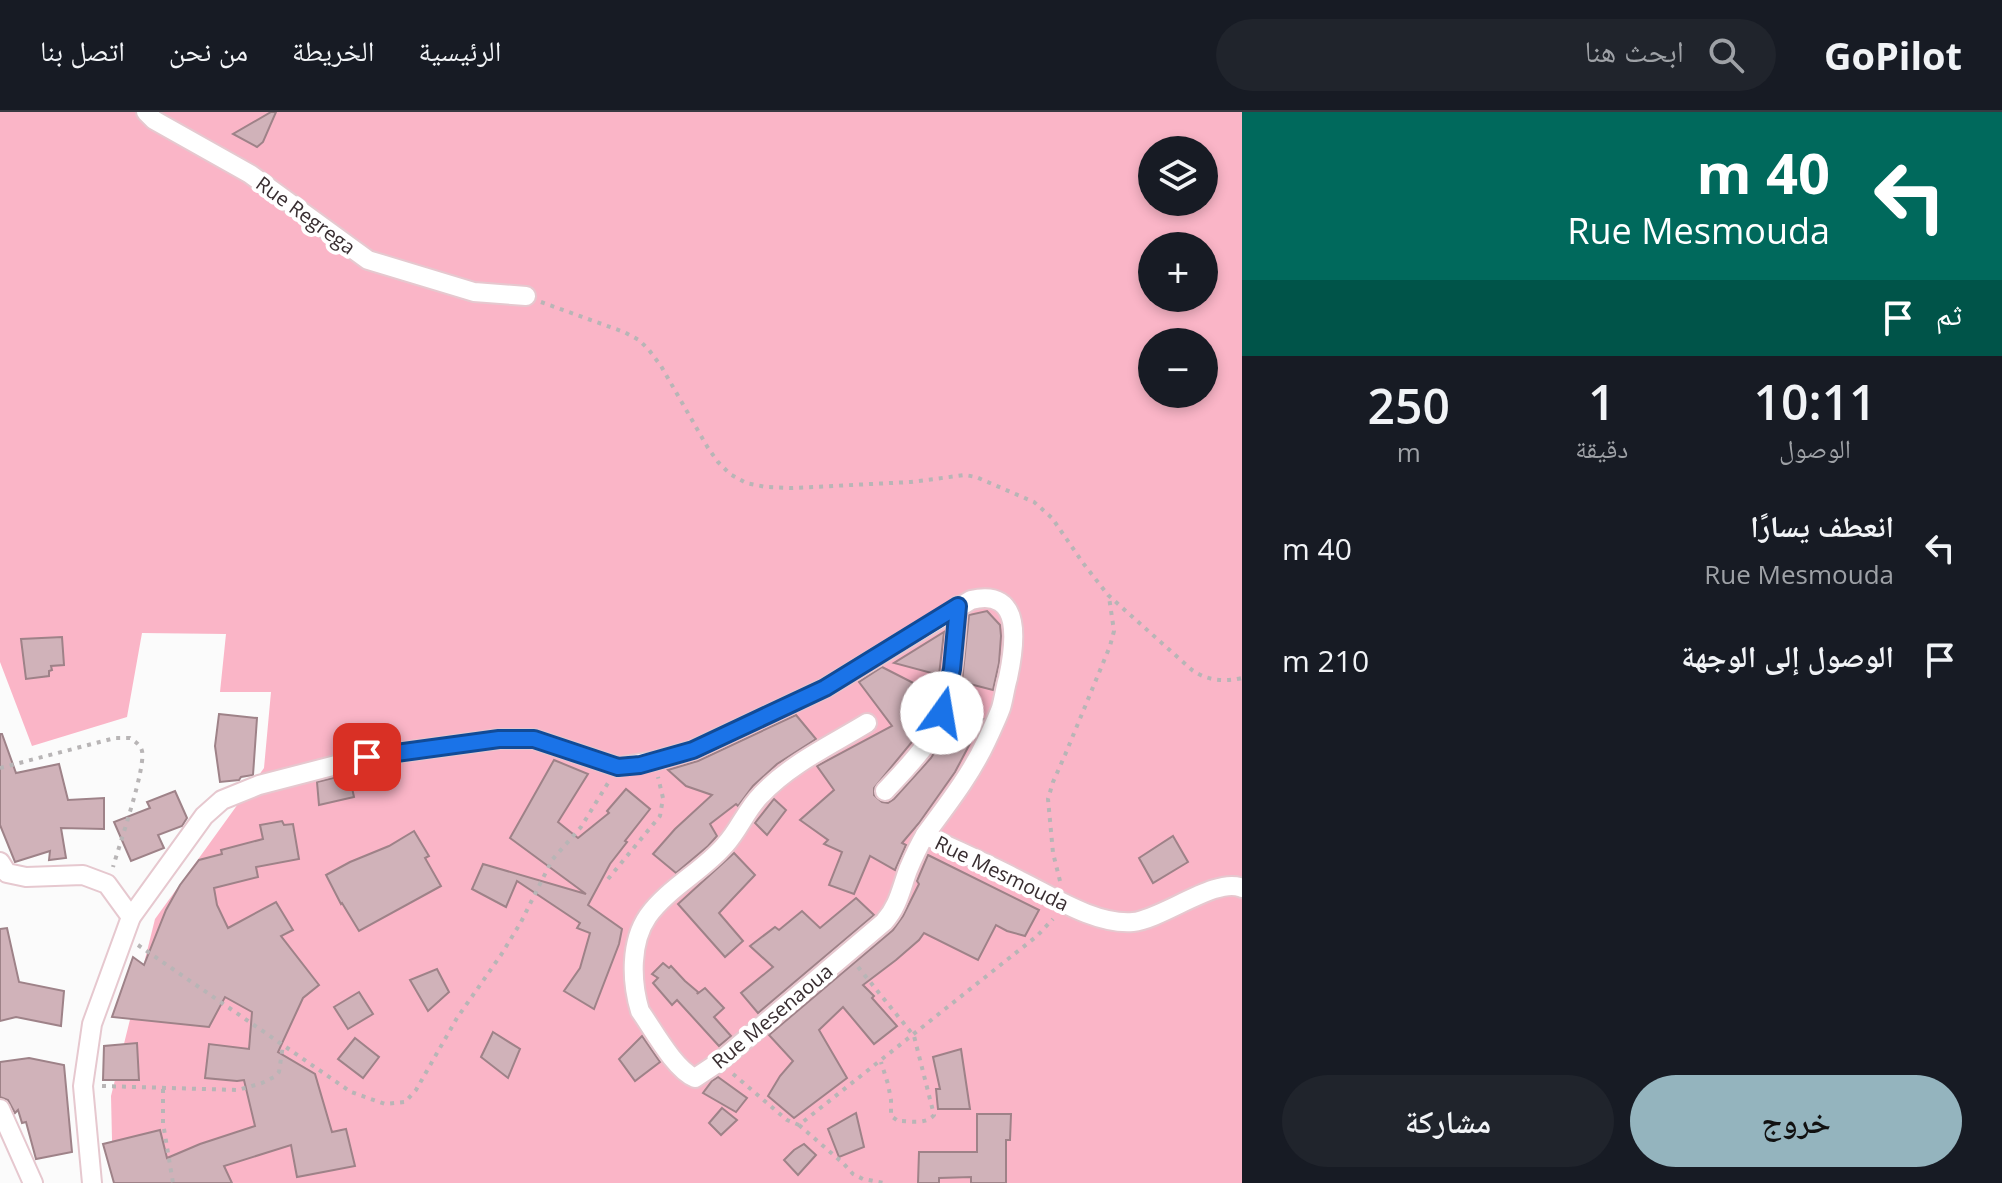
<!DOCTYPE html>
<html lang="ar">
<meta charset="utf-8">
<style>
:root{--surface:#171b24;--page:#20242c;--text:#f1f3f6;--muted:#9ea1a6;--line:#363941;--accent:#94b4be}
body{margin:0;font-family:"Open Sans","Noto Naskh Arabic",sans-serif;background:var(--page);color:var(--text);direction:rtl;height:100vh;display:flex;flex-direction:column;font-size:30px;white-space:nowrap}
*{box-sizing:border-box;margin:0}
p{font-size:26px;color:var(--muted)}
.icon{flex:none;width:44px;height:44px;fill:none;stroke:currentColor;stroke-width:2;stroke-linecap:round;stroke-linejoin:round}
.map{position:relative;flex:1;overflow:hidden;direction:ltr}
.sheet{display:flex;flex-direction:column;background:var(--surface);width:760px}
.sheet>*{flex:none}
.guide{background:#00695c;color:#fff;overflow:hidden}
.buttons{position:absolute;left:1138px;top:24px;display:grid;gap:16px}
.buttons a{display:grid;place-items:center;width:80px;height:80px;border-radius:50%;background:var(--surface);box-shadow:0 4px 12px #0003;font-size:40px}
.pin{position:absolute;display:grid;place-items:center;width:68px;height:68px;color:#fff;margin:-34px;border-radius:16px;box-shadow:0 4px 12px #0006}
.me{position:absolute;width:88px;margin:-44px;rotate:13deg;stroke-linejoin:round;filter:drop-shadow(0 0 6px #0008)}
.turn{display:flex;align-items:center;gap:28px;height:168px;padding:0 40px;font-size:36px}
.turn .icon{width:104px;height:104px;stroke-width:2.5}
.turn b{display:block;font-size:56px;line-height:68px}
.then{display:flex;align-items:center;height:76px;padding:0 40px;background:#0003;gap:16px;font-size:30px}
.eta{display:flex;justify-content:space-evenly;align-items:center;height:136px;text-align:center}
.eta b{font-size:48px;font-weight:600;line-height:56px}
.primary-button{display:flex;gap:16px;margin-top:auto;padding:16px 40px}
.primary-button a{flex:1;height:92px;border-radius:48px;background:var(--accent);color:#111;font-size:32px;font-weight:600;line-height:92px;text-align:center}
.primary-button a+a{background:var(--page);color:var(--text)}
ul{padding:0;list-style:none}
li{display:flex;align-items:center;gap:24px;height:112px;padding:0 40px}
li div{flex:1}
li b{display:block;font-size:30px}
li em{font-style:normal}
header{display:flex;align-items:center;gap:48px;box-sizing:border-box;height:112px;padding:0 40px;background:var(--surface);border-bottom:2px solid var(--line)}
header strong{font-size:38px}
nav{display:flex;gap:44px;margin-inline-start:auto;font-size:28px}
.search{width:560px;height:72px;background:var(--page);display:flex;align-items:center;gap:20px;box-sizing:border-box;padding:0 28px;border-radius:44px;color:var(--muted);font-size:30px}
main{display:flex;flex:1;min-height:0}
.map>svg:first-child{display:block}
.green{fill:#fab5c7;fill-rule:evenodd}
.building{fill:#d0b2b9;stroke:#9e8288;stroke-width:2}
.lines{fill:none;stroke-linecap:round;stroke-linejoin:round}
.street-casing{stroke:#e6c8cf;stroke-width:22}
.path{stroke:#b8b5b6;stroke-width:4;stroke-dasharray:4 6;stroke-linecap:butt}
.street{stroke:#fff;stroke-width:18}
.route-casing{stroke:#114b97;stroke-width:20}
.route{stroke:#1a73e8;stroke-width:14}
.labels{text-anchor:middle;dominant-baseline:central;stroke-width:8;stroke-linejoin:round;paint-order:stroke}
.street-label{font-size:20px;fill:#392e31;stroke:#fff}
</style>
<header>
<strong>GoPilot</strong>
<div class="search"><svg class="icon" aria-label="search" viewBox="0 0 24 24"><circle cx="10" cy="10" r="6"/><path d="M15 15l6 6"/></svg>ابحث هنا</div>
<nav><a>الرئيسية</a><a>الخريطة</a><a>من نحن</a><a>اتصل بنا</a></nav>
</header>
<main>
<section class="sheet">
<div class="guide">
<div class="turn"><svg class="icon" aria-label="left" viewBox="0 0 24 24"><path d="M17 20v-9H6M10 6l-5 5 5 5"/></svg><div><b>40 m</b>Rue Mesmouda</div></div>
<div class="then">ثم<svg class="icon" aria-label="arrive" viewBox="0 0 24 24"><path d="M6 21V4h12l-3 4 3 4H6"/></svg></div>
</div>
<div class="eta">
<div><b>10:11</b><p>الوصول</p></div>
<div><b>1</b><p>دقيقة</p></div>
<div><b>250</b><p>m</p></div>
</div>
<ul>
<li><svg class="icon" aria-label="left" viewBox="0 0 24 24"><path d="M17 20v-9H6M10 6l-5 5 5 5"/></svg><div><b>انعطف يسارًا</b><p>Rue Mesmouda</p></div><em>40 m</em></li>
<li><svg class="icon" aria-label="arrive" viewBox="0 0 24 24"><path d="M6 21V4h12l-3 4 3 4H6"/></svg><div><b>الوصول إلى الوجهة</b></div><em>210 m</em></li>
</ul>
<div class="primary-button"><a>خروج</a><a>مشاركة</a></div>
</section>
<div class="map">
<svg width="1242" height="1071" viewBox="0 0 1242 1071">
<rect width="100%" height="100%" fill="#fbfbfb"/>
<path class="green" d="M0,0H1242V1071H113L111,984L155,807L264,656L271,580H220L226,522L142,521L127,605L32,634L0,550ZM1152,38H1204V90H1152ZM1152,134H1204V186H1152ZM1152,230H1204V282H1152Z"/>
<g class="building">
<polygon points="271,0 276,0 263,30 257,35 233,22"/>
<polygon points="987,499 1000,513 1001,524 999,551 993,578 962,570 969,503"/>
<polygon points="944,520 939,563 894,551"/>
<polygon points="62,525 64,553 51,554 52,558 49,559 49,564 26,567 21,527"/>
<polygon points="882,555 935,582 925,611 916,625 874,676 874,683 882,690 888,691 894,687 931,646 946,622 957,593 983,607 955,660 919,711 902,731 906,733 895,758 870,744 854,782 829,773 842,740 824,732 828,728 800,708 834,678 817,654 892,614 859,570"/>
<polygon points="219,602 257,606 253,663 241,665 239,668 220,670 215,634"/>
<polygon points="796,603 816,627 777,652 753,674 738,694 736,692 710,712 717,724 708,734 676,761 653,742 675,717 712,683 686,674 668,658 698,649"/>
<polygon points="0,622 2,622 16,661 59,652 68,688 104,686 104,717 61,716 66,746 49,748 50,739 15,750 0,713"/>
<polygon points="554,648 588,662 558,710 578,726 609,701 607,699 626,677 650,697 625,729 627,730 610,752 588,793 622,817 619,832 594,897 564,879 580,856 590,821 577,816 580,811 517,769 506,795 472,777 483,752 586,782 510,726"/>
<polygon points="349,662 354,685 319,693 317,670"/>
<polygon points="175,679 187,706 182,714 158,723 164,736 131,749 114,710 150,696 147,690"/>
<polygon points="774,687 786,698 767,723 755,711"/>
<polygon points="282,709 284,713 293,712 299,747 256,755 258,765 214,776 217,793 228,816 276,790 293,818 281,824 319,873 303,886 278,940 315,962 332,1020 346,1017 355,1054 297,1065 291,1033 224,1054 232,1071 114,1071 103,1032 160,1018 167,1046 200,1032 255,1014 244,968 237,969 205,966 209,932 249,937 252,900 225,885 209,915 112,905 133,845 144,853 166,798 180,773 199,748 222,742 221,738 263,727 260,713"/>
<polygon points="414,719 429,744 425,746 441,774 359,819 342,791 341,792 326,763 350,750 389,734"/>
<polygon points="1173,724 1188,750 1153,771 1139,746"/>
<polygon points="734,741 755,763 719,801 743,829 725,845 678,792"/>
<polygon points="928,743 1039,798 1025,824 1007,819 996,813 978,848 924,821 919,828 896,848 863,873 874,884 872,886 897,914 874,932 843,895 819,918 847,966 794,1006 768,984 780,964 793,949 769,923 893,818 903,804 919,772 917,769"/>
<polygon points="856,786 874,803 758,901 741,881 773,855 750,834 775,815 779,818 802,799 820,816"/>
<polygon points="7,816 19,870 64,879 61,914 16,905 0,909 0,817"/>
<polygon points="663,851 669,856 671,854 685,869 698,880 697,882 705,876 724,896 714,905 731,924 719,934 677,888 672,893 653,871 658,866 652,862"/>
<polygon points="437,857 449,880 428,899 410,868"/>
<polygon points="359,880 373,902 348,917 334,895"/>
<polygon points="493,920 520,937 508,966 481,945"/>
<polygon points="642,924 660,950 635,969 619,947"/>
<polygon points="355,926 379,945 363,966 338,947"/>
<polygon points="137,931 139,968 103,968 104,934"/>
<polygon points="961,937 970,997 938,997 936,977 940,977 933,945"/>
<polygon points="29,946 64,953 72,1040 36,1047 26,1010 22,1011 18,998 15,1001 8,988 0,985 0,950"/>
<polygon points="718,965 747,986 736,1000 703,981 712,969"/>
<polygon points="722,996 737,1008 721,1023 709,1011"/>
<polygon points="856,1001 864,1035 839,1045 828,1017"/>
<polygon points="977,1002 1011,1002 1010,1028 1006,1028 1006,1071 971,1071 971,1065 939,1066 939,1071 918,1071 919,1040 977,1040"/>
<polygon points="804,1032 816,1043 798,1063 784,1048 794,1038"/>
</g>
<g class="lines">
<defs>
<g id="street">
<polyline points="146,0 154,8 250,62 368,148 474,180 526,184"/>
<path d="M867,611C831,633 790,652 761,683C746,698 739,718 725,733C703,759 668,776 648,804C630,830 631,869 640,899C653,917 674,957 695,966L719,950L884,810C898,795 901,777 908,758C913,746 918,735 925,723"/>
<path d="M885,679C899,664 914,649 926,632C954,593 954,540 958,494"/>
<polyline points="0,750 7,761 26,765 83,763 107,772 131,805"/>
<polyline points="0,997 33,1071"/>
<path d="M92,1071L83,974L92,912L131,805L204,704L222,688L259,673L367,645L499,627H534L618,655L654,649L693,638L825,576L971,488C1024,475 1015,533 1008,566C1005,576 1004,586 1001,596C997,607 991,619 986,630C970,664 947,693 925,723C956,738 988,752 1019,768C1052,784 1095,813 1133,810C1163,807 1217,764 1242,776"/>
</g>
</defs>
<use href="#street" class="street-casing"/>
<g class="path">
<path d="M541,190L624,220L639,228L649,238L661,254L708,336L718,350L730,362L746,371L766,375L792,376L911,370L965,363L976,365L1034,390L1052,406L1083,451L1108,483L1192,558C1208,569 1223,570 1242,566"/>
<path d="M0,656L115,626H130C135,630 140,632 142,639C146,656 119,734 113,755"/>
<polyline points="608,767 660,704 663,686 658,665"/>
<polyline points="1060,769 1053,741 1048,687 1053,670 1065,643 1110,534 1114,519 1109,485"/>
<polyline points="138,833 351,980 385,992 405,990 416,978 457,906 501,843 521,810 552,748 581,715 608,671"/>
<path d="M858,855L914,924L934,1003C926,1013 910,1009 898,1009L891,1004V988L888,972L881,950"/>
<polyline points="733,962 787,1008 799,1013 1037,824 1053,807"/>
<polyline points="102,974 238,978 262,971 274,965 279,960 283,933"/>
<polyline points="163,977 163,1011 173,1071"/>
<polyline points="799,1013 844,1052 853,1062 863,1067 884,1071"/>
</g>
<use href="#street" class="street"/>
</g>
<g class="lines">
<defs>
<polyline id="route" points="367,645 499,627 534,627 618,655 640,653 693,638 825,576 958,494 952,557 942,601"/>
</defs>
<use href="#route" class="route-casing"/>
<use href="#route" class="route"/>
</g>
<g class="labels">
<g class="street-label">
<text transform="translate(306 103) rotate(36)">Rue Regrega</text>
<text transform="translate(1002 761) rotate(26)">Rue Mesmouda</text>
<text transform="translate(772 904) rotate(-40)">Rue Mesenaoua</text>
</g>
</g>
</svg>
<div class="buttons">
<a><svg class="icon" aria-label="layers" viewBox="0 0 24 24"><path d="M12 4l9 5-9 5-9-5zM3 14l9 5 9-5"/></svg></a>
<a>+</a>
<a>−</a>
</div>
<div class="pin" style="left:367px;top:645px;background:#d93025"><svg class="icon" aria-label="arrive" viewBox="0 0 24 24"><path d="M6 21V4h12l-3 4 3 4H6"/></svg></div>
<svg class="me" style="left:942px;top:601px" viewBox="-20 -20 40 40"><circle r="19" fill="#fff"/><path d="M0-13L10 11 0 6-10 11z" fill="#1a73e8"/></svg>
</div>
</main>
